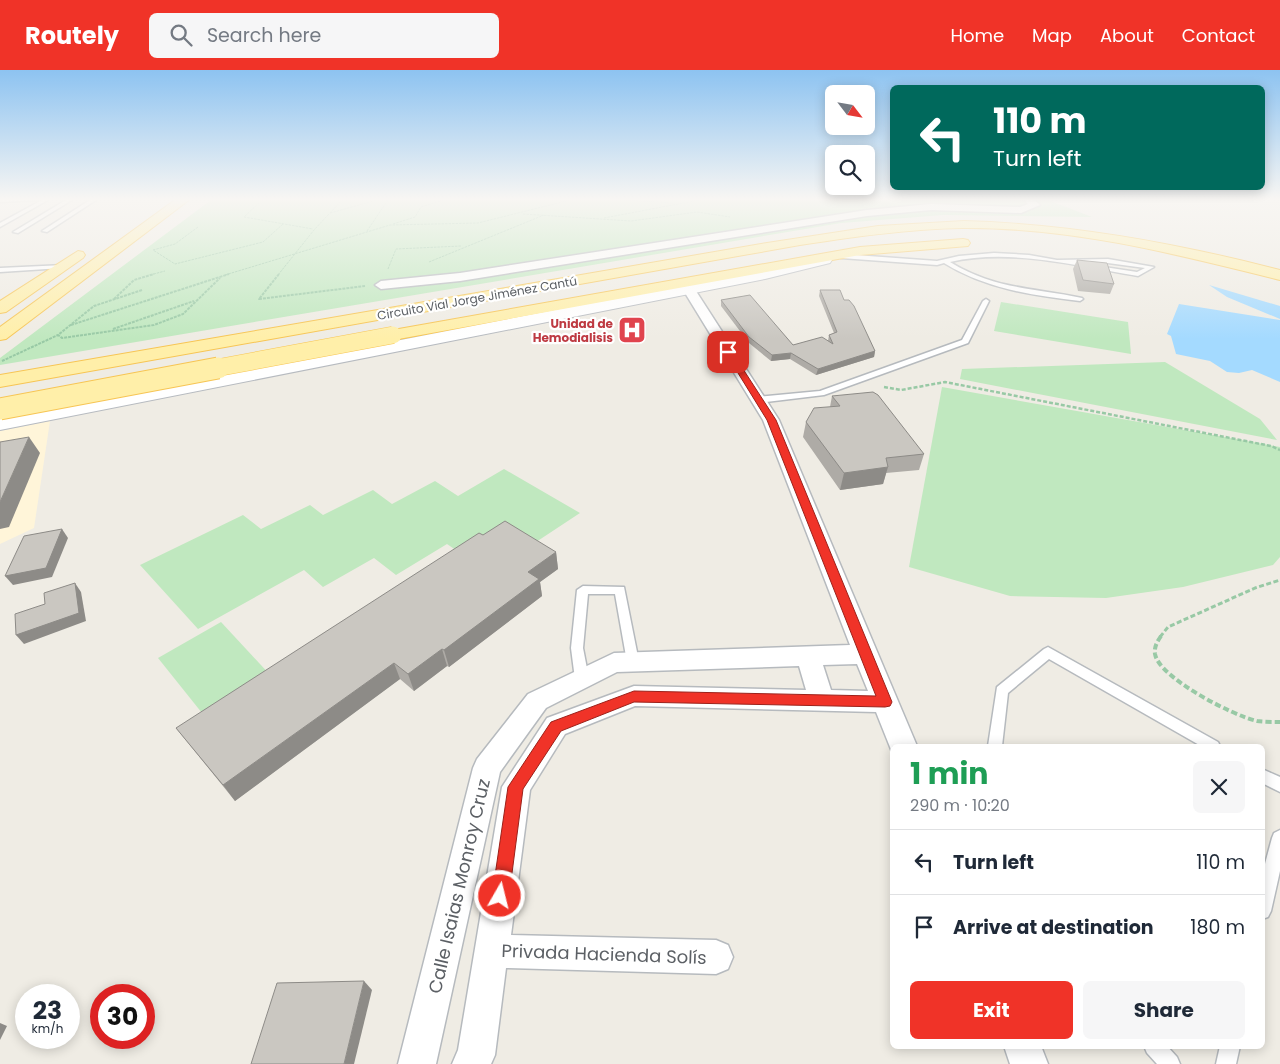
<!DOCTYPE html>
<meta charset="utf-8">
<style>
:root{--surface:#fff;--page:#f6f6f7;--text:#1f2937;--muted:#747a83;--line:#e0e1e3;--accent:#f03328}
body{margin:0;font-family:Poppins,sans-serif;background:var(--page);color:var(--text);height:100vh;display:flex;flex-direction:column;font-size:19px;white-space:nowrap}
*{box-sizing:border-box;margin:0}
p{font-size:16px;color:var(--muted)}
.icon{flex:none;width:28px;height:28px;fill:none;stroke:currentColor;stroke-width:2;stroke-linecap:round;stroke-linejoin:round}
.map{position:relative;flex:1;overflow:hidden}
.side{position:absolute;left:890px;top:674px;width:375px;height:305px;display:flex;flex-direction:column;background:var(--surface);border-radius:8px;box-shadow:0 2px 12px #0003}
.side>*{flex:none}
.top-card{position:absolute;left:890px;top:15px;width:375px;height:105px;border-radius:8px;box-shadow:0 2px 12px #0003;background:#00695c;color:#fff;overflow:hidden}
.needle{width:32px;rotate:121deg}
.fabs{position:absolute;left:825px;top:15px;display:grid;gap:10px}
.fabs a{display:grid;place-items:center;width:50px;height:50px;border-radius:8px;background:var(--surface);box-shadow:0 2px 12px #0003;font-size:25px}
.speed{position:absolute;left:15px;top:914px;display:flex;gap:10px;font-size:25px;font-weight:700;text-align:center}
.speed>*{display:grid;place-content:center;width:65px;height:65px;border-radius:50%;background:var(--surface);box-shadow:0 2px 12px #0003;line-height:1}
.speed small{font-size:12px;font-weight:400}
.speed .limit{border:8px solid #d22;background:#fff;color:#111}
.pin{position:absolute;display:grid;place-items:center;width:42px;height:42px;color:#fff;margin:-21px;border-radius:10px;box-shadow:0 2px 8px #0006}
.me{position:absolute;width:55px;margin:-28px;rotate:8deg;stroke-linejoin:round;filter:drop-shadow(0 0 4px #0008)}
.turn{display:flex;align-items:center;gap:18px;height:105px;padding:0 20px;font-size:22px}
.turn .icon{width:65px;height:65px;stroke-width:2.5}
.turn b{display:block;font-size:35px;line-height:42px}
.round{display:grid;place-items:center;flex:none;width:52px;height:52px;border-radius:8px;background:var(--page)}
.summary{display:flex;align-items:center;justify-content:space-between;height:85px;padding:0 20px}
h1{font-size:30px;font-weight:700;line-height:38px;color:#1e9e55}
.button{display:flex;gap:10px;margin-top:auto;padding:10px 20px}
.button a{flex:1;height:58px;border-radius:8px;background:var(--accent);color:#fff;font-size:20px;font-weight:700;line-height:58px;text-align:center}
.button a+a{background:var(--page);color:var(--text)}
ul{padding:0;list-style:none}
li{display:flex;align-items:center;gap:15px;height:65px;padding:0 20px;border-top:1px solid var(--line)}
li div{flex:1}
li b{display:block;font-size:19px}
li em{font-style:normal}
header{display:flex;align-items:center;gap:30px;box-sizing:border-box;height:70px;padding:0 25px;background:var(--accent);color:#fff}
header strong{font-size:24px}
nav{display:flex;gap:28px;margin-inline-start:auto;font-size:18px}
.search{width:350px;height:45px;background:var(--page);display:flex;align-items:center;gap:12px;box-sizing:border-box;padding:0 18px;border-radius:8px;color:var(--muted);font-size:19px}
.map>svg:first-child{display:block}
.commercial{fill:#fff5d9}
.green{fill:#c0e8bf}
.water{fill:#a4daff}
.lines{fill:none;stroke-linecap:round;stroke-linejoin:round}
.lane-casing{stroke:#b6babe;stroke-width:3}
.street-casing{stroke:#b6babe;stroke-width:3}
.secondary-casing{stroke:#b7bbc0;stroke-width:2}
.primary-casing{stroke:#f7c554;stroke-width:2}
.path-far4{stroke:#98c9a5;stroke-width:1;stroke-dasharray:2.5 1;stroke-linecap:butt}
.path-far3{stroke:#98c9a5;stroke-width:2;stroke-dasharray:3 1;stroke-linecap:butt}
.path-far2{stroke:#98c9a5;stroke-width:2.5;stroke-dasharray:4 2;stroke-linecap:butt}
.path-far1{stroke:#98c9a5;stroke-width:3;stroke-dasharray:5 2.5;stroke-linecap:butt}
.path{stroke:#98c9a5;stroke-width:4;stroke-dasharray:6 3;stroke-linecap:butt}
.lane{fill:#fff;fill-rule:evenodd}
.street{fill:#fff;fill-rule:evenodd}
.secondary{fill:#fff;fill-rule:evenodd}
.primary{fill:#ffefa9;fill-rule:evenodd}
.primary-bridge-far1-casing{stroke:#f7c554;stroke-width:18;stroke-linecap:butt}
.primary-bridge-casing{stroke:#f7c554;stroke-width:23;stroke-linecap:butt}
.primary-bridge-far1{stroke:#ffefa9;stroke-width:17}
.primary-bridge{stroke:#ffefa9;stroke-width:21}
.wall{fill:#aeaba6}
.shaded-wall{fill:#8d8b87}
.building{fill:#cac7c1;stroke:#8d8b87}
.route{fill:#f03328;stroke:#9c211a}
.labels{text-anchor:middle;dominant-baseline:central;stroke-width:4.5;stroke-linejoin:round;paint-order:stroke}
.far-street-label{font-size:12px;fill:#5c6065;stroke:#fff}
.far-health-label{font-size:12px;font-weight:bold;fill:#be3a42;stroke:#fff;text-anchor:end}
.near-street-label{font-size:18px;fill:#5c6065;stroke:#fff}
</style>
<header>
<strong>Routely</strong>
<div class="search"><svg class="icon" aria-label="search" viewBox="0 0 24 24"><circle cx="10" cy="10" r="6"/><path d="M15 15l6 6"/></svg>Search here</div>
<nav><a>Home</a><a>Map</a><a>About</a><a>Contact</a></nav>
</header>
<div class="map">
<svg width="1280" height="994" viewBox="0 0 1280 994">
<rect width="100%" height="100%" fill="#efece4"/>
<polygon class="commercial" points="50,351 34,458 0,474 0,361"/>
<g class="green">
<polygon points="211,130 1048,130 1092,147 943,145 841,153 0,295 0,288"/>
<polygon points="1001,232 1128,252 1131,284 994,261"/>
<polygon points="1165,292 1260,349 1277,370 960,309 962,299"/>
<polygon points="942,317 1280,377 1280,487 1273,495 1183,517 1106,528 1010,526 909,497"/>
<polygon points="504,399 580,443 533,474 463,485 447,474 396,505 374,488 323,517 304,500 198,559 140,495 243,445 261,459 310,435 323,445 373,420 392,434 435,411 458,426"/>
<polygon points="221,552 272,607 206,648 158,588"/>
</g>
<g class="water">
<polygon points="1209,215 1280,236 1280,249 1227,227"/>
<polygon points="1179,234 1280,250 1280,312 1252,300 1239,303 1227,302 1210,291 1176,284 1171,266 1167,264"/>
</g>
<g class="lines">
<defs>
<g id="lane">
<polygon points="0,130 40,130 0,132"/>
<polygon points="42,130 48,130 0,157 0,153"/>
<polygon points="66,130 72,130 18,163 13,162"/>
<polygon points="90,130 96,130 47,162 42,161"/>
<path d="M994,183L1029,185L1057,190L1108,189L1154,197L1138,206C1077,196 1011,178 950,192C996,220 1032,217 1082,228L1083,229L1080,231C1032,225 986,219 944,193L937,195L841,188L838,186L841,184L937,191L959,186ZM1078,193H1108L1145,198L1137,202Z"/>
<polygon points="64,195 64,197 62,198 0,202 0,198"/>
<polygon points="986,229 989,231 968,273 824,325 758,333 754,330 758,327 820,321 962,270 983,231"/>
<polygon points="583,516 624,517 639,592 638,596 633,597 628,596 627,592 615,524 588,524 583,578 589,609 587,613 582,614 577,613 575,609 571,578 577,520"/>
<polygon points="1048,577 1218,672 1220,676 1201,676 1049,589 1008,623 1002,676 988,676 997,617 1044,579"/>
<polygon points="1262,699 1280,707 1280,722 1262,713"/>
<polygon points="1280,760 1280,801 1271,841 1268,847 1262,849 1262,805 1272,768 1274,763"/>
<polygon points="1144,976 1167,976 1177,987 1180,994 1157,994 1147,983"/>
<polygon points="1220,976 1240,976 1236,994 1216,994"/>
</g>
<g id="street">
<polygon points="1024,130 1034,130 1040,135 1021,143 931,140 867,146 460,211 381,219 375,215 381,211 460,203 867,140 931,134 1020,137 1028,134"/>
<path d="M688,214L694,218L779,350L917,676H892V682L876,642L635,636L565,664L530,720L511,865L716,870L728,875L733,887L728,899L716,904L506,898L495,985L491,994H452L458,980L502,717L547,648L634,616L806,620L799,596L617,602L546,638L500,702L436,994H398L473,698L477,689L528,624L614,583L850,575L763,350L682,218ZM857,594L868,621L831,620L823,595Z"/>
<polygon points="1004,976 1041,976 1048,994 1010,994"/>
</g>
<polygon id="secondary" points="825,186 832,190 830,193 765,209 0,360 0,348 765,199"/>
<g id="primary">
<polygon points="175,130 189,130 6,269 0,270 0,257"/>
<path d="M964,151C1072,154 1176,173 1280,200V210C1176,184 1071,157 962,158C908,159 854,167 800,175L0,317V305L761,174L878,156Z"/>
<polygon points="963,169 968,170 970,173 968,176 860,185 393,270 387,269 384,265 387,261 393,260 860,177"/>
<polygon points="78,181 83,182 85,185 83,188 6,242 0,243 0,231"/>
</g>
</defs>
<use href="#lane" class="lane-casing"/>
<use href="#street" class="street-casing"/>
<use href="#secondary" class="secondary-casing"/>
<use href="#primary" class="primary-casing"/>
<g class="path-far4">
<polyline points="262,130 244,147 313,159"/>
<polyline points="625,130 673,133"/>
<polyline points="330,143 377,130"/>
<polyline points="523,144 631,151 697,142 730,147"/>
<polyline points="604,148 699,130"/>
<polyline points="393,154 415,147 421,137 443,130"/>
<polyline points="198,157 175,174 153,180 175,194 263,172 283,154"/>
<polyline points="367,161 388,130"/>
<polyline points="429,192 544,145"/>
<polyline points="388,199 396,179 461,176"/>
<polyline points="150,205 165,201"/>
<polyline points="225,205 390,155 478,153 570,130"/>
<polyline points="278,205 314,160 342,130"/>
</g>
<g class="path-far3">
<polyline points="279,204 259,229 365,216"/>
<polyline points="142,220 94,236 58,265 62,268 154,255 183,244 220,208"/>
<polyline points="114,229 134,210 154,204"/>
<polyline points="71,255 229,204"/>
<polyline points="113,259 194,231"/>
<polyline points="2,291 58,265"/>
</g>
<polyline class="path-far2" points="884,317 901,320 945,312 1271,376 1280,380"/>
<polyline class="path-far1" points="1160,567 1168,557 1255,518 1280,510"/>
<path class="path" d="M1161,566C1157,572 1154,577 1155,584C1159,608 1234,646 1257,651C1264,652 1273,652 1280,652"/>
<use href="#lane" class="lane"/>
<use href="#street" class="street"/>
<use href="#secondary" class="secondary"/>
<use href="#primary" class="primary"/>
<defs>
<polyline id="primary-bridge-far1" points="211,299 393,265"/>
<polyline id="primary-bridge" points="0,339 218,298"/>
</defs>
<use href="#primary-bridge-far1" class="primary-bridge-far1-casing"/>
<use href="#primary-bridge" class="primary-bridge-casing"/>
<use href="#primary-bridge-far1" class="primary-bridge-far1"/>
<use href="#primary-bridge" class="primary-bridge"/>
</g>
<g class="wall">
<polygon points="1077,190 1114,214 1110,224 1078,221 1073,199"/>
<polygon points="820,220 844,230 875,281 874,287 816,305 790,289 771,291 749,273 721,236 721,230 793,275 828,271 829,265 834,263 819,226"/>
<polygon points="832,326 924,384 919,400 886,403 883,414 840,420 803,367 806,352 830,337"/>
<polygon points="556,482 558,499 540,512 542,526 449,597 447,596 414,621 400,609 235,731 176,658"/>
</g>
<g class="shaded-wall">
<polygon points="875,281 874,287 816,305 818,299"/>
<polygon points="791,283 790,289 771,291 772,285"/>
<polygon points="29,367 40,383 9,457 0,459 0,432"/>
<polygon points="888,397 883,414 840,420 844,403"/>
<polygon points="62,459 68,468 52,507 13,515 5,506"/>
<polygon points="556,482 558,499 540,512 542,526 449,597 444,580 528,502"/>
<polygon points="75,513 81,522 86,551 24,574 16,565"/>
<polygon points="442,579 447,596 414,621 408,604"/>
<polygon points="394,593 400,609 235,731 223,715"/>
<polygon points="364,911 372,920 354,994 344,994"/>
<polygon points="0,953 7,956 0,970"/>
</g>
<g class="building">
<polygon points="1077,190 1107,193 1114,214 1083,210"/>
<polygon points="820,220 840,220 844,230 849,230 854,236 875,281 818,299 791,283 772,285 749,267 721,230 750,225 793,275 822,267 833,274 829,265 837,262"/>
<polygon points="873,322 878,325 924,384 886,388 888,397 844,403 806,352 814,338 840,336 832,326"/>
<polygon points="29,367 0,432 0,372"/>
<polygon points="505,451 556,482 528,502 539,509 444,580 442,579 408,604 394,593 223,715 176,658 479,463 483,465"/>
<polygon points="62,459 46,498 5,506 24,466"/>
<polygon points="75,513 79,543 16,565 15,544 45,534 44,523"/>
<polygon points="364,911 344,994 251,994 277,913"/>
</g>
<linearGradient id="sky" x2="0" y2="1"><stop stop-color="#8dc3f1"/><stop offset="0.48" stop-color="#f8f6f3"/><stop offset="1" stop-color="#f8f6f3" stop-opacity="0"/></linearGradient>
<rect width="1280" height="269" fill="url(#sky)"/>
<polygon class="route" points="728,280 732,282 776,350 892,632 890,636 885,637 634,632 561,661 523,719 509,826 506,832 500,835 494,832 492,826 508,717 551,652 634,621 876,626 767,350 725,282"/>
<defs>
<symbol id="hospital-square" viewBox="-11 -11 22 22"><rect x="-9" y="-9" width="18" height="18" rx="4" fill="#e0444e" stroke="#fff"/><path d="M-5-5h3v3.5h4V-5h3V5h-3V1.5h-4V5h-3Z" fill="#fff"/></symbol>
</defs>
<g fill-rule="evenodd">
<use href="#hospital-square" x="616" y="244" width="32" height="32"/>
</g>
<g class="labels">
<g class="far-street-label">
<text transform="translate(477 228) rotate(-10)">Circuito Vial Jorge Jiménez Cantú</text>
</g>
<g class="far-health-label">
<text x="613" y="253">Unidad de<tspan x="613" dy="14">Hemodialisis</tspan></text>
</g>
<g class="near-street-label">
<text transform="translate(459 816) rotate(-77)">Calle Isaias Monroy Cruz</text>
<text transform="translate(604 884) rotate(2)">Privada Hacienda Solís</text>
</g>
</g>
</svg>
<div class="fabs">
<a><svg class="needle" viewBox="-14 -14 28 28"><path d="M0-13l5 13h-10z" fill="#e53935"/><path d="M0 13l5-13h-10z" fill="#747a83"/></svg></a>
<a><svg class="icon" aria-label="search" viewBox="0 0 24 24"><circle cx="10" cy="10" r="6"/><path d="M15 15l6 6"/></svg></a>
</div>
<div class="speed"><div>23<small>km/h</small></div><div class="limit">30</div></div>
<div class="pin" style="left:728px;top:282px;background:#d93025"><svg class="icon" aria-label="arrive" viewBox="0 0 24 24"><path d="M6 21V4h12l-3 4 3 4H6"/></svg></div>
<svg class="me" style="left:500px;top:826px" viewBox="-20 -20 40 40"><circle r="17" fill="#f03328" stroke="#fff" stroke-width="3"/><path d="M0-11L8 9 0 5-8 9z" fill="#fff"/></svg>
<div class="top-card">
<div class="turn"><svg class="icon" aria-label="left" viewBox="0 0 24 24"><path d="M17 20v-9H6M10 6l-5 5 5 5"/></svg><div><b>110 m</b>Turn left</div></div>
</div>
<section class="side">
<div class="summary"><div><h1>1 min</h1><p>290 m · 10:20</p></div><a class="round"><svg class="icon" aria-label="close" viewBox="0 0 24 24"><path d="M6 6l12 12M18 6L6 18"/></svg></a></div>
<ul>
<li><svg class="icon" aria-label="left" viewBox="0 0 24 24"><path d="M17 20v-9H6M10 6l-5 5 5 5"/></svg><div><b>Turn left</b></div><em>110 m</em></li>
<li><svg class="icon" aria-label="arrive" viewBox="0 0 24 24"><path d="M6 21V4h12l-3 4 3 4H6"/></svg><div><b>Arrive at destination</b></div><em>180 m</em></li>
</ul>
<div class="button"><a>Exit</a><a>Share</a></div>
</section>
</div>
